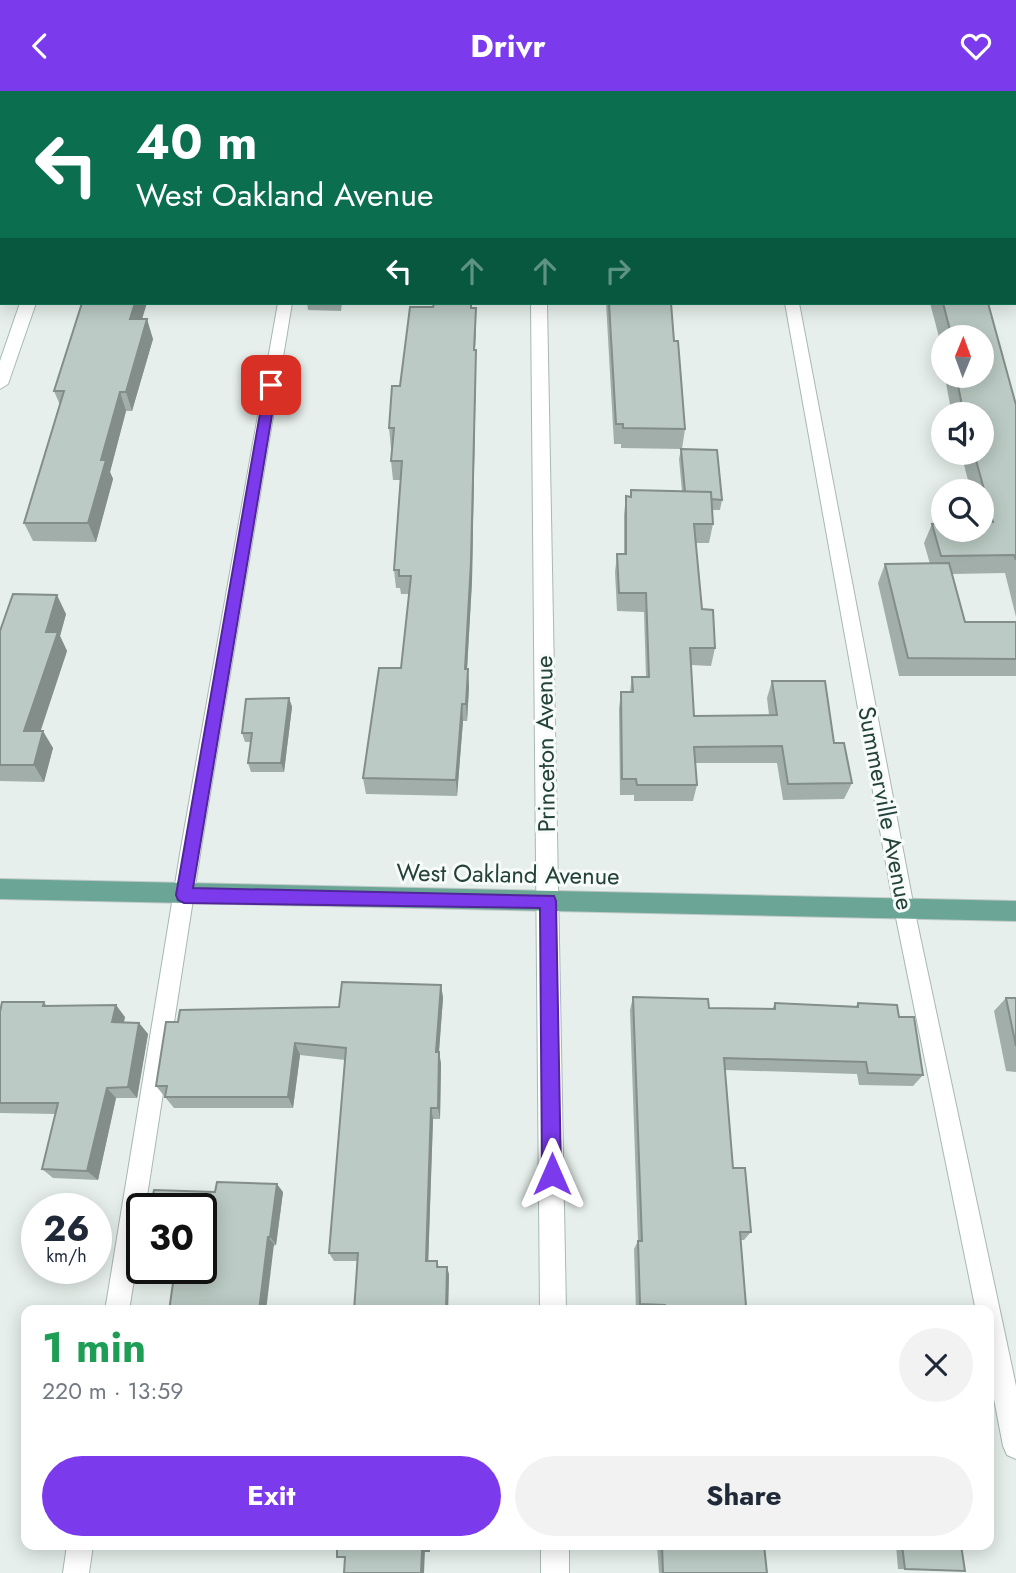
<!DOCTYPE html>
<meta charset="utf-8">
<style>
:root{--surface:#fff;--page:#f2f2f3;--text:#1f2937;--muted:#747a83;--accent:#7c3aed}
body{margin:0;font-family:Jost,sans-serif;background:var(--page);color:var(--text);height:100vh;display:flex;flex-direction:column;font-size:26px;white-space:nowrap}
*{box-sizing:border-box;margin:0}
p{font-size:23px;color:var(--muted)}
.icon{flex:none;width:38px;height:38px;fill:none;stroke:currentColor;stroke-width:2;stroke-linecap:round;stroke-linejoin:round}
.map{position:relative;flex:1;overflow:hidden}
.drawer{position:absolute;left:21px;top:1214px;width:973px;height:245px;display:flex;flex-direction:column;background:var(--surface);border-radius:14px;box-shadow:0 4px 18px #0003}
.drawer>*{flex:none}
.banner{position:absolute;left:0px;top:0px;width:1017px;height:214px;box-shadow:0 4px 18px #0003;background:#0b6e4f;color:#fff;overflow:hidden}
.needle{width:46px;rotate:1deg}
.controls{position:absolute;left:931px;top:234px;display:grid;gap:14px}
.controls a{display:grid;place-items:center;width:63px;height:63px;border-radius:50%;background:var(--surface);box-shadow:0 4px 18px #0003;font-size:35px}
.speed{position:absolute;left:21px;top:1102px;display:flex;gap:14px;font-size:35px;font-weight:700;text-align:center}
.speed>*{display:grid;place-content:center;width:91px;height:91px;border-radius:50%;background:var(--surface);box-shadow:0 4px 18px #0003;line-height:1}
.speed small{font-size:18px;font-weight:400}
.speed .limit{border:4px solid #111;border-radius:10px;background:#fff;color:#111}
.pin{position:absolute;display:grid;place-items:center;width:60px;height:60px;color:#fff;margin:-30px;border-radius:14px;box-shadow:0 4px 10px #0006}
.me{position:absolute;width:77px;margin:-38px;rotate:0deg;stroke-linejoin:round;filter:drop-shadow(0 0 5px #0008)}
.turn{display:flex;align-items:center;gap:24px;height:147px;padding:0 21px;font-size:32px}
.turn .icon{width:91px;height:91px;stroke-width:2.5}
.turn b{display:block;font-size:49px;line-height:60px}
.lanes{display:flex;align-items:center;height:66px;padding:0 21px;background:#0003;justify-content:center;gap:35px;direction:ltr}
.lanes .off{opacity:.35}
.round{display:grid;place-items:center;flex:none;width:74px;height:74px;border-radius:37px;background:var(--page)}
.headline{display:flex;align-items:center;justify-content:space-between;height:119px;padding:0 21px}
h1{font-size:42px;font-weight:700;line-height:52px;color:#1e9e55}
.action{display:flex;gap:14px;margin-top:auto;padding:14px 21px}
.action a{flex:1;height:80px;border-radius:42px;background:var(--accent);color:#fff;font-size:28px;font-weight:700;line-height:80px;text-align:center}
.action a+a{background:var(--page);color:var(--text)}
header{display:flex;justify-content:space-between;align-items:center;height:91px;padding:0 21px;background:var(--accent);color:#fff;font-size:32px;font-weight:700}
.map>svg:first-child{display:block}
.green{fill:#bfe0c8}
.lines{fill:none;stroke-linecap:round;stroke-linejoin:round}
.lane-casing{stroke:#a8b8b2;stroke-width:2}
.street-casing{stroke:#a8b8b2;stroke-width:2}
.secondary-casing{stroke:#a4bbb3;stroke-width:2}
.primary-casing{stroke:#c2cac8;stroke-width:2}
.lane{fill:#fff;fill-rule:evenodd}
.street{fill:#fff;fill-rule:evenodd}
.secondary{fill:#fff;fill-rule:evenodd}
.primary{fill:#6aa596;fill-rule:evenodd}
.wall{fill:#a1aea9}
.shaded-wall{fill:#838d89}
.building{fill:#bbcac4;stroke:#838d89;stroke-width:2}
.route{fill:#7c3aed;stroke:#51269a;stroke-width:2}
.labels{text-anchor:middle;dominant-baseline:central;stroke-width:6;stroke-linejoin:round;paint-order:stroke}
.street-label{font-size:24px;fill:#24423a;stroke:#f7fbf9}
</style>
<header><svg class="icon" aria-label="back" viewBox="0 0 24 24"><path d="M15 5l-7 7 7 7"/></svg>Drivr<svg class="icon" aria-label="heart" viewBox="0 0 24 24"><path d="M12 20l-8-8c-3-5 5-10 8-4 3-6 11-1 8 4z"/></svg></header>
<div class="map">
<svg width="1016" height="1482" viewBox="0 0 1016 1482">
<rect width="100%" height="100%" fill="#e6efeb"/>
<polygon class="green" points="504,0 1016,0 1016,123 1015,2"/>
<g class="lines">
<defs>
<g id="lane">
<polygon points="278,212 292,212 201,757 145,1118 142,1118 142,1138 129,1220 105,1220 181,757"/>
<polygon points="785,212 799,212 914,817 1016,1295 1016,1368 1007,1364 1003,1355 989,1282 989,1220 976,1220 894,817"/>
<polygon points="67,1454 93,1454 89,1482 63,1482"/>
</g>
<g id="street">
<rect x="480" y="0" width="14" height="2"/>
<rect x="0" y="4" width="2" height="8"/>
<rect x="1015" y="132" width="1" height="11"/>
<polygon points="531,212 547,212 566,1220 540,1220"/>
<rect x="541" y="1454" width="28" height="28"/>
</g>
<g id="secondary">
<rect x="93" y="0" width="14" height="2"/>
<polygon points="20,212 36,212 8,293 0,298 0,270"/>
</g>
<polygon id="primary" points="0,788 1016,810 1016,830 0,808"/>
</defs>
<use href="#lane" class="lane-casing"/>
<use href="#street" class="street-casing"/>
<use href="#secondary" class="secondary-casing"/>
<use href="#primary" class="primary-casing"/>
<use href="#lane" class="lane"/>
<use href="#street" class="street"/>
<use href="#secondary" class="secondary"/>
<use href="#primary" class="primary"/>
</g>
<g class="wall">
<polygon points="307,212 342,212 341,220 308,219"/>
<polygon points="606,212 671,212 674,250 685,338 682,358 621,357 621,353 614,353"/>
<polygon points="930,212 988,212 1016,314 1016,526 1005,482 952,483 965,531 1016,531 1016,585 899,585 878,492 885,473 930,473 924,452 932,433 982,439 982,401 971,401 961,362 982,362 982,324 952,324 945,287 945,285 982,285 982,247 943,247 943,261"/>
<polygon points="472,217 476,217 475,259 476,278 472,490 467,578 468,578 469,596 467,630 463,630 457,705 366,703 363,687 401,577 409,503 401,503 400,497 396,497 394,479 401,389 393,389 391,370 392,357 391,357 389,337 400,295"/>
<polygon points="142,228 153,248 132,320 126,320 110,381 113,388 96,451 33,450 24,432 60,314 54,300"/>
<polygon points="681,358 722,409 720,419 712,419 713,433 709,452 696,452 702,518 715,557 711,575 691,574 694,625 769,624 767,607 772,590 834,652 852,692 844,708 783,709 777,672 695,672 697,694 693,710 634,710 634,704 620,704 619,618 621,601 630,601 632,586 646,586 644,521 617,520 615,481 617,463 624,463 624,424 626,405 630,406 631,399 682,400 679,368"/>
<polygon points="66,523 60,545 67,560 40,640 53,657 44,691 0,690 0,540"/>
<polygon points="289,607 292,616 284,681 251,681 248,672 251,651 245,651 242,642"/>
<polygon points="441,894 443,907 439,961 441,973 440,1028 433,1028 428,1170 437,1170 439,1176 449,1183 448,1220 354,1220 357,1170 334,1170 329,1162 345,969 300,964 293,1017 174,1017 156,995 178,931 339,916"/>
<polygon points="633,906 709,917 772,918 775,912 856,915 858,912 899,926 923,984 913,995 859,994 857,983 725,979 733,1077 751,1141 744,1149 740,1149 746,1215 741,1220 636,1220 634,1158 638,1150 630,919"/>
<polygon points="1006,907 1016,907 1016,981 1006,980 994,920"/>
<polygon points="44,911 47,915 125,926 124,931 139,932 148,943 137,1007 116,1007 98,1089 53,1087 42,1078 56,1023 0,1022 0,921"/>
<polygon points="215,1101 283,1101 276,1154 201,1178"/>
<polygon points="657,1454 764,1454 767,1482 659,1482"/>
<polygon points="896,1454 961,1454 965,1480 898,1478"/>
</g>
<g class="shaded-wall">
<polygon points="2,60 2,97 0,101 0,64"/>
<polygon points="135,212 147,212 136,248 130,228"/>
<polygon points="476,217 476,237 474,278 474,259"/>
<polygon points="147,228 153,248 132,320 126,301"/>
<polygon points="476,259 472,490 466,596 465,578"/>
<polygon points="120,301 126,320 110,381 113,388 96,451 88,432 101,369"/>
<polygon points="57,504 66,523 60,545 67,560 35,657 24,640 46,541"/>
<polygon points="468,578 469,596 467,630 466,613"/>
<polygon points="289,607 292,616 284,681 281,672"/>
<polygon points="462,613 463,630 457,705 456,689"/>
<polygon points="43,640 53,657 44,691 34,674"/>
<polygon points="441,894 443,907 438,973 436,961"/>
<polygon points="116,914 125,926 121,943 112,931"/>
<polygon points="139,932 148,943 137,1007 128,996"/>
<polygon points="295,952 300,964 293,1017 288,1006"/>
<polygon points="439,961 441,973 440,1028 438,1017"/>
<polygon points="107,997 116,1007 98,1089 87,1080"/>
<polygon points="431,1017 433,1028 428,1178 426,1170"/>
<polygon points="277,1093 283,1101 276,1154 270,1146"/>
<polygon points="268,1146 274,1153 266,1220 259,1220"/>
<polygon points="447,1176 449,1183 448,1220 446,1220"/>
<polygon points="425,1459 424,1482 421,1482 422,1460"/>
</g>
<g class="building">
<polygon points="147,0 195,0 195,1 245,2 146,2"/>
<rect x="385" y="0" width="36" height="2"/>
<polygon points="0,53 2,53 2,60 0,64"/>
<polygon points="82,212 135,212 130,228 147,228 126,301 120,301 101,369 106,369 88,432 24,432 64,300 54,300"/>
<polygon points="434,212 471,212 471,217 476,217 474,259 476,259 471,471 465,578 468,578 466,613 462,613 456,689 363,687 379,577 401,577 411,485 399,485 399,479 394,479 402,370 391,370 394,337 389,337 392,295 400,295 410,216 433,216"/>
<polygon points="609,212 671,212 674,250 678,250 685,338 623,337 623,333 616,333"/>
<polygon points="943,212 988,212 1016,314 1016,469 1014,464 941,465 932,433 943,432 943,439 982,439 982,431 993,431 974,362 982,362 982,324 964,324 956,285 982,285 982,247 952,247"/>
<polygon points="681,358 717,359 722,409 711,408 711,401 685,401"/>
<polygon points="631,399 711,401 713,433 694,433 702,518 713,519 715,557 690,557 694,625 777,624 772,590 825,590 834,652 844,652 852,692 788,693 782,655 694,656 697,694 637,694 636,688 622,688 621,601 633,601 632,586 649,586 646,502 619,502 617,463 626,463 626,405 631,406"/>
<polygon points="949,472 965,531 1016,531 1016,568 908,567 885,473"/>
<polygon points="13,503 57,504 46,541 58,541 24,640 43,640 34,674 0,674 0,540"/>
<polygon points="289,607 281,672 248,672 252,642 242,642 246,608"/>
<polygon points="342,891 441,894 436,961 439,961 438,1017 431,1017 426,1170 437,1170 437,1176 447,1176 446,1220 354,1220 358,1162 329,1162 346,957 295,952 288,1006 165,1006 167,995 156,995 166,931 178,931 180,919 339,916"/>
<polygon points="633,906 708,908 709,917 775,918 775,912 858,916 858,912 897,914 899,926 914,926 923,984 868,982 866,971 724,967 733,1077 745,1077 751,1141 740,1141 746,1215 737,1215 737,1220 665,1220 665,1214 640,1213 638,1150 642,1150"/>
<polygon points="1006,907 1016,907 1016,955"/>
<polygon points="2,911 44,911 43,915 116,914 112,931 139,932 128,996 107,997 87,1080 42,1078 58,1012 0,1012 0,921"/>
<polygon points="217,1091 277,1093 270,1146 268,1146 259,1220 169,1220 175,1178 201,1178 201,1118 150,1118 154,1099 215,1101"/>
<polygon points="337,1454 429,1454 429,1460 422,1460 421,1482 344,1482 345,1466 337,1466"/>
<polygon points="662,1454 764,1454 767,1482 663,1482"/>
<polygon points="902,1454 961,1454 965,1480 905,1478"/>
</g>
<polygon class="route" points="271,290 277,294 193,797 554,805 556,810 561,1083 558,1090 552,1092 545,1090 542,1083 540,817 184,812 178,809 176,804 265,294"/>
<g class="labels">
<g class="street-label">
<text transform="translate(545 653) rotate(-91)">Princeton Avenue</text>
<text transform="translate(886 717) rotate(79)">Summerville Avenue</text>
<text transform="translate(508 783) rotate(1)">West Oakland Avenue</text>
</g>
</g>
</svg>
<div class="controls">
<a><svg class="needle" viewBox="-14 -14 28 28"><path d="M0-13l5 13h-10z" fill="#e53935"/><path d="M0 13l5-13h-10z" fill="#747a83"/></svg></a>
<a><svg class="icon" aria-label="sound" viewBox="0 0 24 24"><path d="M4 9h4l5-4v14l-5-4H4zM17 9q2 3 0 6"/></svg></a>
<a><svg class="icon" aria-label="search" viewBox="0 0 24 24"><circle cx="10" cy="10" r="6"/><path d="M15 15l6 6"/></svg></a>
</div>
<div class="speed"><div>26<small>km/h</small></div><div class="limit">30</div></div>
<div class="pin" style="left:271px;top:294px;background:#d93025"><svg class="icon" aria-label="arrive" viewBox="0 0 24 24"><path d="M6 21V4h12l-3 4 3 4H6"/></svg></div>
<svg class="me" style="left:552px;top:1083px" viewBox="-20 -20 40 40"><path d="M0-17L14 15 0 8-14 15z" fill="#7c3aed" stroke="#fff" stroke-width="4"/></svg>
<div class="banner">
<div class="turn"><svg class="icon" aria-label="left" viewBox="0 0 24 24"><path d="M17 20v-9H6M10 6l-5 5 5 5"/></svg><div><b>40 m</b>West Oakland Avenue</div></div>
<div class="lanes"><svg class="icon" aria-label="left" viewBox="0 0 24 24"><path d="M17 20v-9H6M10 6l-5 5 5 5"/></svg><svg class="icon off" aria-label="ahead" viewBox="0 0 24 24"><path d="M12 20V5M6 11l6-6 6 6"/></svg><svg class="icon off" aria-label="ahead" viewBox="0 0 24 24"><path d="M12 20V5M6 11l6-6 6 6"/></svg><svg class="icon off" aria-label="right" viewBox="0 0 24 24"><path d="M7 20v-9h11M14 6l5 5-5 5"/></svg></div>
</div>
<section class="drawer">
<div class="headline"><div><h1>1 min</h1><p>220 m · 13:59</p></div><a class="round"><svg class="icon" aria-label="close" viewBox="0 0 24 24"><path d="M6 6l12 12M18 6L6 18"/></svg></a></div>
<div class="action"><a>Exit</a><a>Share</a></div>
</section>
</div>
